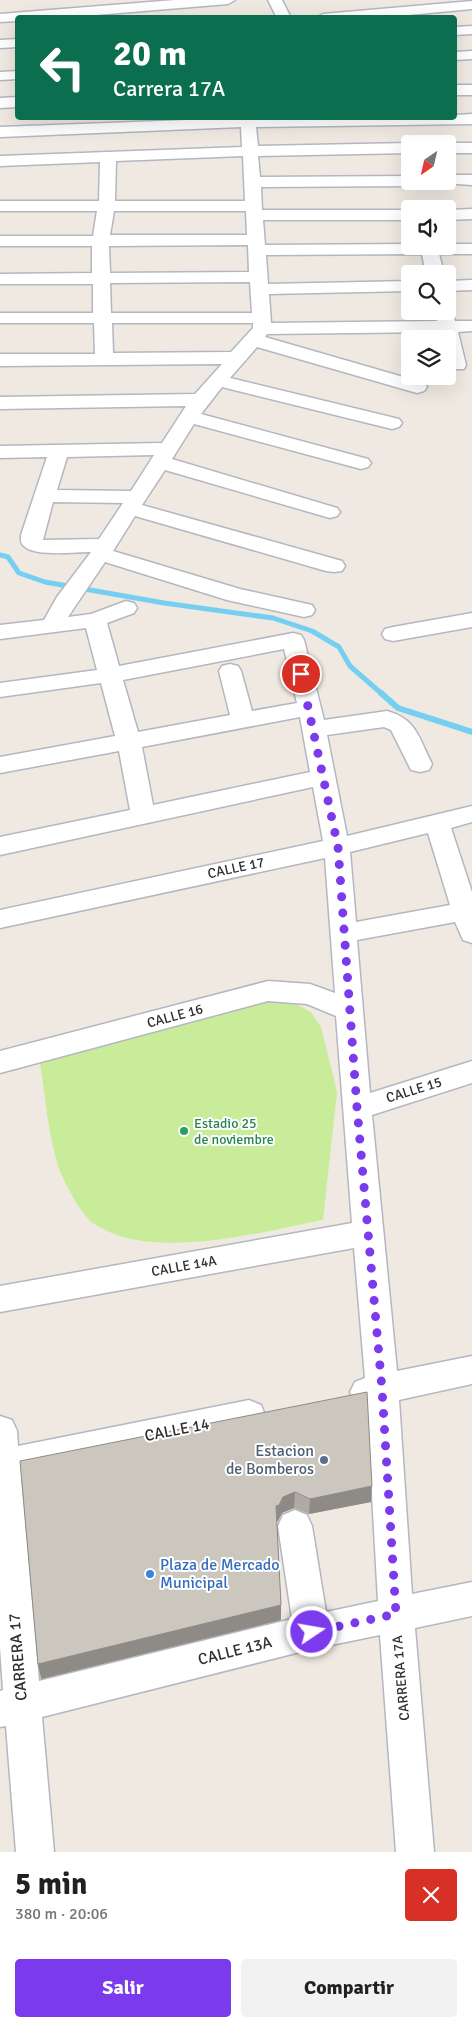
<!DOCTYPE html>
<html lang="es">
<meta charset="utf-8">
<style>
:root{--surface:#fff;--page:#f2f2f2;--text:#202124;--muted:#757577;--accent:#7c3aed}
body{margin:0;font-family:Signika,sans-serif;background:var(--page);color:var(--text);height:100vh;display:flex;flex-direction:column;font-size:19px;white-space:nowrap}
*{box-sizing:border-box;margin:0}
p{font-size:16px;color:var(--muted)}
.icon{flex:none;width:28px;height:28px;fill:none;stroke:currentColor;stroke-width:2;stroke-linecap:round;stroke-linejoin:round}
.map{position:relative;height:1852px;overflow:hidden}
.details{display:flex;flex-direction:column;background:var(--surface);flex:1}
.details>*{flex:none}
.top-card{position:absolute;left:15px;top:15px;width:442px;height:105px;border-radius:5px;box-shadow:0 5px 20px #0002;background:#0b6e4f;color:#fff;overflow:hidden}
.needle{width:32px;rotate:214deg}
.tools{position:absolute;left:401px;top:135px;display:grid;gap:10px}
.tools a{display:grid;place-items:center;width:55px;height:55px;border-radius:5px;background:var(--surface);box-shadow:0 5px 20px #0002;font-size:25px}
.pin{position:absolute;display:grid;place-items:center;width:42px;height:42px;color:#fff;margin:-21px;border:2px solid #fff;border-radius:50%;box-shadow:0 1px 5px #0007}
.me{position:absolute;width:55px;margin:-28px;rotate:78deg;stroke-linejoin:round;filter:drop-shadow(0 0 4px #0008)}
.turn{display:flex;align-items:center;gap:18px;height:105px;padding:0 15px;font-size:22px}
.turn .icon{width:65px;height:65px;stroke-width:2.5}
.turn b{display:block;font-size:35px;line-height:42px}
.round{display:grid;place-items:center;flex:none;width:52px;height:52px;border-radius:5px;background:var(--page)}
.overview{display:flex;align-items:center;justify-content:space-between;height:85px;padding:0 15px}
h1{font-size:30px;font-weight:800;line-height:38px}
.action{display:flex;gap:10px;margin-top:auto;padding:10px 15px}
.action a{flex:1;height:58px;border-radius:5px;background:var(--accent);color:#fff;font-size:20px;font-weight:800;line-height:58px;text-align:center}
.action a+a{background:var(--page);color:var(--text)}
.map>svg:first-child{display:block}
.pitch{fill:#c9ec9a}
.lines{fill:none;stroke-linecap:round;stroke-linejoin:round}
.stream-far1{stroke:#75cff0;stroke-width:5}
.stream{stroke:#75cff0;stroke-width:6}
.minor-casing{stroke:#b4b7c1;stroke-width:3}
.minor{fill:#fff;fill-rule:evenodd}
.wall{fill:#afaba4}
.shaded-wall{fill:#8e8b86}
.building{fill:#cbc7bf;stroke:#8e8b86}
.route{stroke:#7c3aed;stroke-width:9;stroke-dasharray:0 16.2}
.leisure-dot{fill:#2e9e5b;stroke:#fff;stroke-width:2}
.service-dot{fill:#5c6f8a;stroke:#fff;stroke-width:2}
.shop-dot{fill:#3f7fe0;stroke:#fff;stroke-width:2}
.labels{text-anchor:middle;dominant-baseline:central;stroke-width:4;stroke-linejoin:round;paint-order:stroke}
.street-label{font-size:14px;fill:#2e2e2e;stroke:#fff}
.leisure-label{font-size:14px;fill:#27864d;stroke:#fff;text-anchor:start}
.near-street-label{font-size:16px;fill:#2e2e2e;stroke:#fff}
.near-service-label{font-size:16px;fill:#4e5e75;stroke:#fff;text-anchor:end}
.near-shop-label{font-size:16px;fill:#366cbe;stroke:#fff;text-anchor:start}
</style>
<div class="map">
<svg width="472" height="1852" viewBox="0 0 472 1852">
<rect width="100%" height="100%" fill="#efe9e1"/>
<path class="pitch" d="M267,1000L290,1001L311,1012L321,1027L337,1092L323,1220C260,1232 150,1263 93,1223C80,1214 61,1177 57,1162C47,1128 45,1091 39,1057Z"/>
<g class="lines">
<polyline class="stream-far1" points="0,555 8,557 19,573 45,582 164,603 273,618 312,631 339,647 350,666 382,694"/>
<polyline class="stream" points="381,693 398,708 472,732"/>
<defs>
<g id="minor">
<polygon points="175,0 235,0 228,4 60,18 18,18 18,21 0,22 0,14"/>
<polygon points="268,0 282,0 291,18 277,18"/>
<polygon points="472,1 472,9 377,18 316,18 323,14"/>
<polygon points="472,26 472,34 455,35 455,27"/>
<polygon points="18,39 18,47 0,48 0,40"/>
<polygon points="472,51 472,59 455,60 455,52"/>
<polygon points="18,71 18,79 0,80 0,72"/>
<rect x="455" y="85" width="17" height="10"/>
<polygon points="18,97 18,107 0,108 0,98"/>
<path d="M472,114V124L256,127L258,146L410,143L412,144H410V153L258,156L260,177L410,176V181H418L410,186L261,187L262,210H410V220H263L265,245L410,244V246H448V244H472V254H439L444,274H426L422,254L266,255L268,284L410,281V291L269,294L271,323L437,321L435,311H448V306L453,311L455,321H472V331L458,332L466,365L464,369H450L448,364V339H441L440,332L267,334L265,337L424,383L427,387L424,391L417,393L257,347L230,378L399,419L402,423L399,427L392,429L222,387L201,414L368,459L371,463L368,467L361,469L194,424L172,459L337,508L340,512L337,516L330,518L323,516L165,470L142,505L342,561L345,566L342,571L334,572L326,571L135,516L113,551L240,589L312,605L315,610L312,615L304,617L227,600L105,562L68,617L91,614L126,601L134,603L137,608L134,613L107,623L119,666L293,633L301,635L304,640L324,720L387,711C417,719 419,739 432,764L429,770L420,772L411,770L391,730L384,727L327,735L347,836L472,806V822L451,828L472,892V943L463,940L455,922L357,940L370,1093L472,1061V1083L372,1115L397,1371L472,1356V1384L399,1400L412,1594L472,1582V1616L415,1628L434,1852H396L380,1635L312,1649L42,1717L54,1852H16L6,1726L0,1727V1691L3,1690L0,1647V1416L12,1420L17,1431L18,1446L249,1400L261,1405L265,1415L261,1425L249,1430L21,1476L39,1681L292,1619L278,1526L283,1515L295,1510L307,1515L312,1526L326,1612L378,1601L367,1406L355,1402L350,1392L355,1382L365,1378L354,1248L0,1312V1286L352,1223L336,1016L307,1004L268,1001L0,1073V1051L268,981L310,984L335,993L325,858L0,928V910L323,841L313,787L0,855V837L130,810L119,751L0,773V757L115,736L101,683L0,697V683L97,670L86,628L0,639V625L44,620L57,597L91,552C76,552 34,557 24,546C20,543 21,539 21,535L47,457L0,458V446L162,443L186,406L0,409V397L195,394L222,364L0,366V354H95L94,323H0V313H93V284H0V274L92,273V246H0V236H93L97,211H0V201H99L100,162L0,166V156L242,147L241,127L0,137V127L241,118H455V115ZM243,156L245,201H115L116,161ZM114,211H246L247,235H110ZM248,245L249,272L110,273L109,246ZM250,282L252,313H111L110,283ZM112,323H253V328L231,352L113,353ZM154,455L131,491L57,490L67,457ZM53,502L123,503L99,539L43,540ZM284,649L297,703L252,711L241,671L238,666L230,664L222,666L219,671L230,715L138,732L123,680ZM300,717L310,772L153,805L142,747ZM428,833L450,905L356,922L350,852Z"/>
<polygon points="448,143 472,143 472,153 448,153 446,144"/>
<polygon points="448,175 472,175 472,185 442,183 441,181 448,181"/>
<polygon points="472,209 472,219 448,220 448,210"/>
<polygon points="472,280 472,290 448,291 448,281"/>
<polygon points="472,613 472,627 393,641 385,639 382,634 385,629 393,627"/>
</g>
</defs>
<use href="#minor" class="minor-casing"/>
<use href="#minor" class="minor"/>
</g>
<polygon class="wall" points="367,1392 371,1502 309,1514 294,1508 282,1513 278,1521 277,1521 281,1605 281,1620 41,1679"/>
<g class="shaded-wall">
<polygon points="372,1486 371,1502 309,1514 310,1499"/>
<polygon points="295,1492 294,1508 282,1513 278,1521 275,1521 276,1506 283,1497"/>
<polygon points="281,1605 281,1620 41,1679 38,1664"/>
</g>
<polygon class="building" points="367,1392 372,1486 310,1499 295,1492 283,1497 279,1505 276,1506 281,1605 38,1664 20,1461"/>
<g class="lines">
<polyline class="route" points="301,674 338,847 357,1108 382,1389 396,1614 312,1632"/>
</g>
<circle class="leisure-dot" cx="184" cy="1131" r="5"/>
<circle class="service-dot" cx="324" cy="1460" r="5"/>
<circle class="shop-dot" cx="150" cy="1574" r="5"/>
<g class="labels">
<g class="street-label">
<text transform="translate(236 868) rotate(-12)">CALLE 17</text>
<text transform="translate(175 1016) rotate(-15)">CALLE 16</text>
<text transform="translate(414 1090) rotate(-17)">CALLE 15</text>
<text transform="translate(184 1266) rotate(-10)">CALLE 14A</text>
<text transform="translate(401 1678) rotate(-95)">CARRERA 17A</text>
</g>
<g class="leisure-label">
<text x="194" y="1123">Estadio 25<tspan x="194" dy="16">de noviembre</tspan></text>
</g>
<g class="near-street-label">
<text transform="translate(177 1430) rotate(-11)">CALLE 14</text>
<text transform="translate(235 1651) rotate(-14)">CALLE 13A</text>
<text transform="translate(18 1657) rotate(-95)">CARRERA 17</text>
</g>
<g class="near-service-label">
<text x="314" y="1451">Estacion<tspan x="314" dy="18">de Bomberos</tspan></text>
</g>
<g class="near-shop-label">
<text x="160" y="1565">Plaza de Mercado<tspan x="160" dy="18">Municipal</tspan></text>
</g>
</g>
</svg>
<div class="tools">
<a><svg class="needle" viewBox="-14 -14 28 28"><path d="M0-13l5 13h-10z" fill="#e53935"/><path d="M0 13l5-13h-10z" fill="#757577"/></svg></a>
<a><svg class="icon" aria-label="sound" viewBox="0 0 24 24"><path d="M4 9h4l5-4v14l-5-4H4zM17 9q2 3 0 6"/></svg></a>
<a><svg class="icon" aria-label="search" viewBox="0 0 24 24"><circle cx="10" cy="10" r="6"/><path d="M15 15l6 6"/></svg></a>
<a><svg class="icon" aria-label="layers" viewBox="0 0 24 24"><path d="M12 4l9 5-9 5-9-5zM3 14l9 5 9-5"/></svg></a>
</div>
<div class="pin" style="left:301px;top:674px;background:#d93025"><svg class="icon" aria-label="arrive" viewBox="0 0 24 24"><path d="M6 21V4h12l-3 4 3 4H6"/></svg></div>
<svg class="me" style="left:312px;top:1632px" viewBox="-20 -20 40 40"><circle r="17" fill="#7c3aed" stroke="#fff" stroke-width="3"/><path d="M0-11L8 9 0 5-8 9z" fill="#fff"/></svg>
<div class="top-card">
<div class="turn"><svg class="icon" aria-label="left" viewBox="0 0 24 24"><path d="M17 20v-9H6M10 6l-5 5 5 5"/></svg><div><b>20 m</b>Carrera 17A</div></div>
</div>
</div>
<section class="details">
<div class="overview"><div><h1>5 min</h1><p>380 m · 20:06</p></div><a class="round" style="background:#d93025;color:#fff"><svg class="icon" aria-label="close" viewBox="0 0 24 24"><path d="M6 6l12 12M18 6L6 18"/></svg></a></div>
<div class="action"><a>Salir</a><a>Compartir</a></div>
</section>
